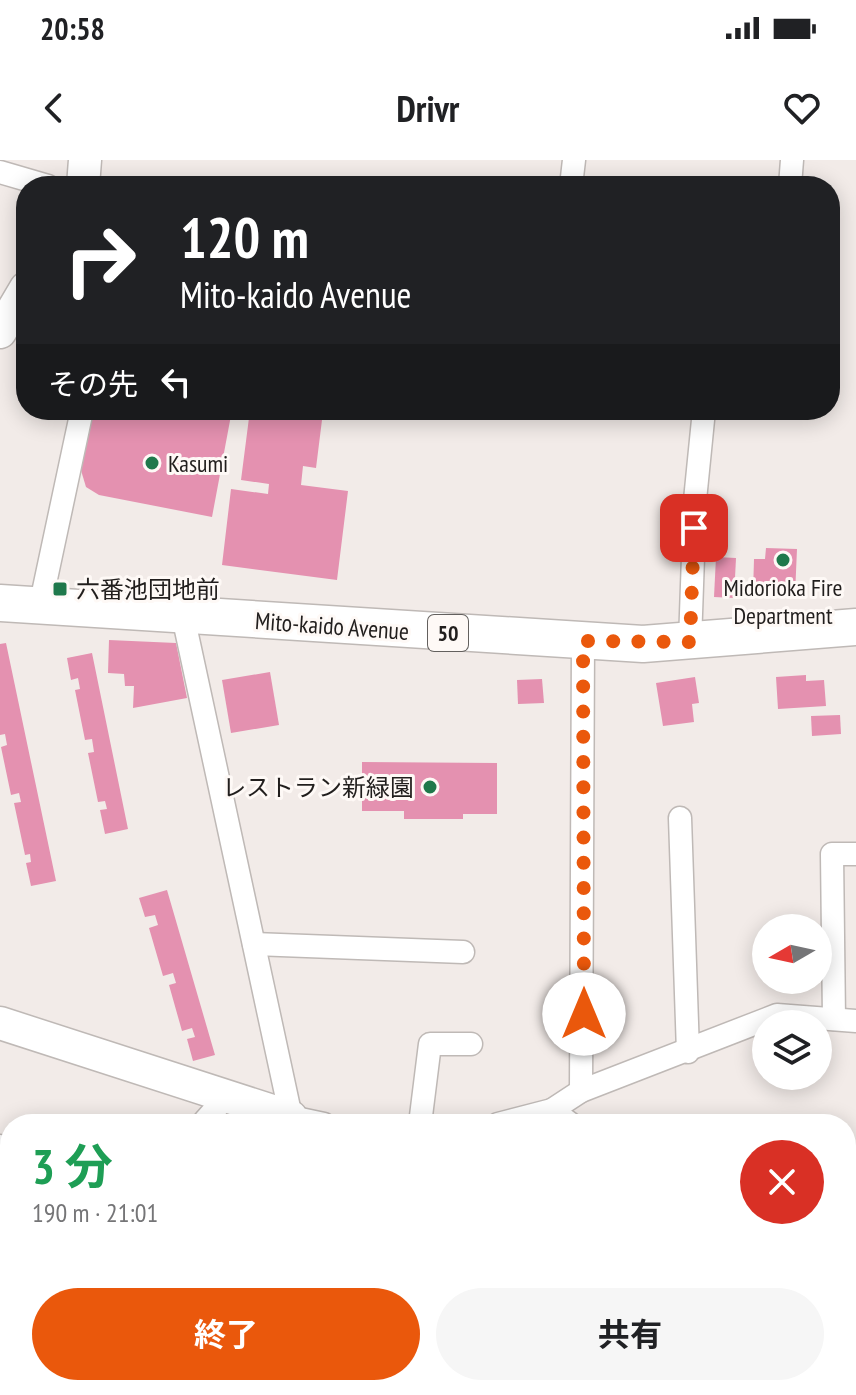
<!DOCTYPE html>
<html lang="ja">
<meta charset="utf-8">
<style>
:root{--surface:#fff;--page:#f6f6f6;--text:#202124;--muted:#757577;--accent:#ea580c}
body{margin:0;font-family:"PT Sans Narrow","Noto Sans JP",sans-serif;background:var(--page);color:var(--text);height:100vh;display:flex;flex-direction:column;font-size:30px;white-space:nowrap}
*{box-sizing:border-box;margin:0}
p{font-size:26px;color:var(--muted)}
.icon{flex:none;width:44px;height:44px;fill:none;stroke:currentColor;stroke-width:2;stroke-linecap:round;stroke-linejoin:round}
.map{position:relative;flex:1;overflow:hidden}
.panel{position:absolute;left:0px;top:954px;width:856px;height:282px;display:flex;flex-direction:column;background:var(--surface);border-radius:32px 32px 0 0;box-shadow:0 4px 20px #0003}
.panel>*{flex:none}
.hud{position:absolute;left:16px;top:16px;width:824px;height:244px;border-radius:32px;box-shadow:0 4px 20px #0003;background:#202124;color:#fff;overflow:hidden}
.needle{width:52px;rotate:261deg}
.controls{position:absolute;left:752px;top:754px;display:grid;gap:16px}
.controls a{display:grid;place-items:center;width:80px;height:80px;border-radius:50%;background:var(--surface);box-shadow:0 4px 20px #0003;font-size:40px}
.pin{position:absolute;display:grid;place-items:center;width:68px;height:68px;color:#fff;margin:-34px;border-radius:16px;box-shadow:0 4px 12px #0006}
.me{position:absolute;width:88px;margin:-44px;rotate:0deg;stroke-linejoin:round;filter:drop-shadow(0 0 6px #0008)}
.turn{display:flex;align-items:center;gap:28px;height:168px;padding:0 32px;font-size:36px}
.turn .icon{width:104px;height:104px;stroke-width:2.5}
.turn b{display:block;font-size:56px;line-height:68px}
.then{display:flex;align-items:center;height:76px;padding:0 32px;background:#0003;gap:16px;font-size:30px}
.round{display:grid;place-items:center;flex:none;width:84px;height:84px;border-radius:42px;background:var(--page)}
.headline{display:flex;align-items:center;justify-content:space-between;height:136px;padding:0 32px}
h1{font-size:48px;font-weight:700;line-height:60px;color:#1e9e55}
.action{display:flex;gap:16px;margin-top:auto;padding:16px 32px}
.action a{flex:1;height:92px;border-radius:48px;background:var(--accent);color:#fff;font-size:32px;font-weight:700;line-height:92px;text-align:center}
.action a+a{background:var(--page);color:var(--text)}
.status{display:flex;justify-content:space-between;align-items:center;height:56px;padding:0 40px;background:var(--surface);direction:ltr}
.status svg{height:22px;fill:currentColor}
header{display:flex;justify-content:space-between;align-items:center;height:104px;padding:0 32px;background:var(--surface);font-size:36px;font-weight:700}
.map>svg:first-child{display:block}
.building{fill:#e491b0}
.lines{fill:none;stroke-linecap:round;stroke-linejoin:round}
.street-casing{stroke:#bfb9b6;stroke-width:25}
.secondary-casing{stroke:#bfb9b6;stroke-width:35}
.primary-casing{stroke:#bfb9b6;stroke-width:39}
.street{stroke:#fff;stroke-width:22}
.secondary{stroke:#fff;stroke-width:32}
.primary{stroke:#fff;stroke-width:36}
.route{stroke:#ea580c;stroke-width:14;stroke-dasharray:0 25.2}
.poi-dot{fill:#20784b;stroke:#fef9f6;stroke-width:3}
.labels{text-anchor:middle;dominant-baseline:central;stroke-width:6;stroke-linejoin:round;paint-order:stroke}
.shield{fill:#fef9f6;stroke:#63605e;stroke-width:2}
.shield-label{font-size:22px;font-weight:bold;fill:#211e1d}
.poi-label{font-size:24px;fill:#211e1d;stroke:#fef9f6;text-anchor:start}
.street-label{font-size:24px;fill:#211e1d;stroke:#fef9f6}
</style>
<div class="status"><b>20:58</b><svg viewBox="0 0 49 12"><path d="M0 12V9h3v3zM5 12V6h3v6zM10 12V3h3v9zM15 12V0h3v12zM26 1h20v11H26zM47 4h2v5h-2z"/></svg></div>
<header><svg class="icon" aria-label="back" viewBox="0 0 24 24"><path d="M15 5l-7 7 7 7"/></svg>Drivr<svg class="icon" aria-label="heart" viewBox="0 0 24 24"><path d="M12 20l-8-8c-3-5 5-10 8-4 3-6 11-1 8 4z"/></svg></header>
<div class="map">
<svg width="856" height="1235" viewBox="0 0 856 1235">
<rect width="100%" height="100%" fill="#f2ebe8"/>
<g class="building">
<polygon points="93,250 232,250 212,357 99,335 86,327 80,307"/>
<polygon points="250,250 303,250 302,258 322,260 316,308 303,306 301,325 348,331 337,420 222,405 231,329 268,334 269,324 241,320"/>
<polygon points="766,388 797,389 795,435 753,433 754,399 765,399"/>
<polygon points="716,397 736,398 734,438 714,437"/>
<polygon points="109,480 176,483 187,538 133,548 134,526 125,526 124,514 108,513"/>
<polygon points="6,483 56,721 31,726 26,703 31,702 30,694 25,695 14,643 21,642 19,633 11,635 1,587 7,585 5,574 0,575 0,484"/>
<polygon points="92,493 128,669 105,674 100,650 107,649 105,641 98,642 88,593 94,592 92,579 85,580 75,530 80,529 78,518 71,520 67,498"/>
<polygon points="270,512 279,565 231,573 222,520"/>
<polygon points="806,515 806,521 824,520 826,546 778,549 776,517"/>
<polygon points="695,517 699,543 692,544 694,562 663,566 656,523"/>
<polygon points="542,519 544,543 518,544 517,520"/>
<polygon points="840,555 841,574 812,576 811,556"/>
<polygon points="362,602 497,603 497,654 463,654 463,659 404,659 404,651 362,651"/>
<polygon points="167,730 215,895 193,901 187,879 195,877 192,868 182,871 169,825 176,823 173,813 163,816 149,768 158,765 155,755 145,757 139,738"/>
</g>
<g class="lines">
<defs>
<g id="street">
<polyline points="0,12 48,26"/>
<polyline points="571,26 574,0"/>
<polyline points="790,26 792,0"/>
<polyline points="40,447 82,250"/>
<polyline points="183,456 291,957 287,964"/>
<polyline points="690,482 695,340 704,250"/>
<polyline points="680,658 688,892"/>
<polyline points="254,784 463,792"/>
<polyline points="834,859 832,694 856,694"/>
<polyline points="581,931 583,481"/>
<polyline points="552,950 581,931 777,855 856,861"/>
<polyline points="291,957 324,964"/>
<polyline points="202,964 225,938"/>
<polyline points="420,964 430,884 471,884"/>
<polyline points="498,964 552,950 571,964"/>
<polyline points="0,986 10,990"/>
<polyline points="846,1145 856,1144"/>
<polyline points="0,1150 10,1154"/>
<polyline points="658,1226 658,1235"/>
<polyline points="97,1235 100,1226"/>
<polyline points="267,1235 270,1226"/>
</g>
<g id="secondary">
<polyline points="83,26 85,0"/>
<polyline points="0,172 26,128"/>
<polyline points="0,863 291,957"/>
</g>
<polyline id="primary" points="0,443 643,484 856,467"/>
</defs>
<use href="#street" class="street-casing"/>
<use href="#secondary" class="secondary-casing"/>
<use href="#primary" class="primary-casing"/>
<use href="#street" class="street"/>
<use href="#secondary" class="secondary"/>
<use href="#primary" class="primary"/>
</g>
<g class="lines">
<polyline class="route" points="584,854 583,481 690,482 694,368"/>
</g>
<g class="poi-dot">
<circle cx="152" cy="303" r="8"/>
<circle cx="783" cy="400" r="8"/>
<rect x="52" y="421" width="16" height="16" rx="4"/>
<circle cx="430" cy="627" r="8"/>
</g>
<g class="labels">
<rect class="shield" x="428" y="455" width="40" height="36" rx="6"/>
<g class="shield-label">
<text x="448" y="473">50</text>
</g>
<g class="poi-label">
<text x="168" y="303">Kasumi</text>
<text x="783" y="427" text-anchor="middle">Midorioka Fire<tspan x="783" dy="28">Department</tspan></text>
<text x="76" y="429">六番池団地前</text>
<text x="414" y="627" text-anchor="end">レストラン新緑園</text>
</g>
<g class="street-label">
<text transform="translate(332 466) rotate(4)">Mito-kaido Avenue</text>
</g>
</g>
</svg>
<div class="controls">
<a><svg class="needle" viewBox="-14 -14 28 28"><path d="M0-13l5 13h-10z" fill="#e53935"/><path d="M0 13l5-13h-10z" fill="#757577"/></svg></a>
<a><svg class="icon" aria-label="layers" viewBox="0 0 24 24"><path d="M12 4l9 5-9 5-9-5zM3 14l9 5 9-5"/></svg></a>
</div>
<div class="pin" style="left:694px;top:368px;background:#d93025"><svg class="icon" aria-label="arrive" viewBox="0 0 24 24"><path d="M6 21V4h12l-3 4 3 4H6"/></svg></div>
<svg class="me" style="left:584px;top:854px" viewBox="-20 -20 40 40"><circle r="19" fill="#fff"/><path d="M0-13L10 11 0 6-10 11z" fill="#ea580c"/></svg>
<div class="hud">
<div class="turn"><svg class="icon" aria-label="right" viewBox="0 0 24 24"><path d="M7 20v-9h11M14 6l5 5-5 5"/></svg><div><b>120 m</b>Mito-kaido Avenue</div></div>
<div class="then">その先<svg class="icon" aria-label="left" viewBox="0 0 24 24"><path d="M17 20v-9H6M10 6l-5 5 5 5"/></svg></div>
</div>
<section class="panel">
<div class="headline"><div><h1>3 分</h1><p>190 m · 21:01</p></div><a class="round" style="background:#d93025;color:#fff"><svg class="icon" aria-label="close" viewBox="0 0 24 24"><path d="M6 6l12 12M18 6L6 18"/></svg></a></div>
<div class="action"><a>終了</a><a>共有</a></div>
</section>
</div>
